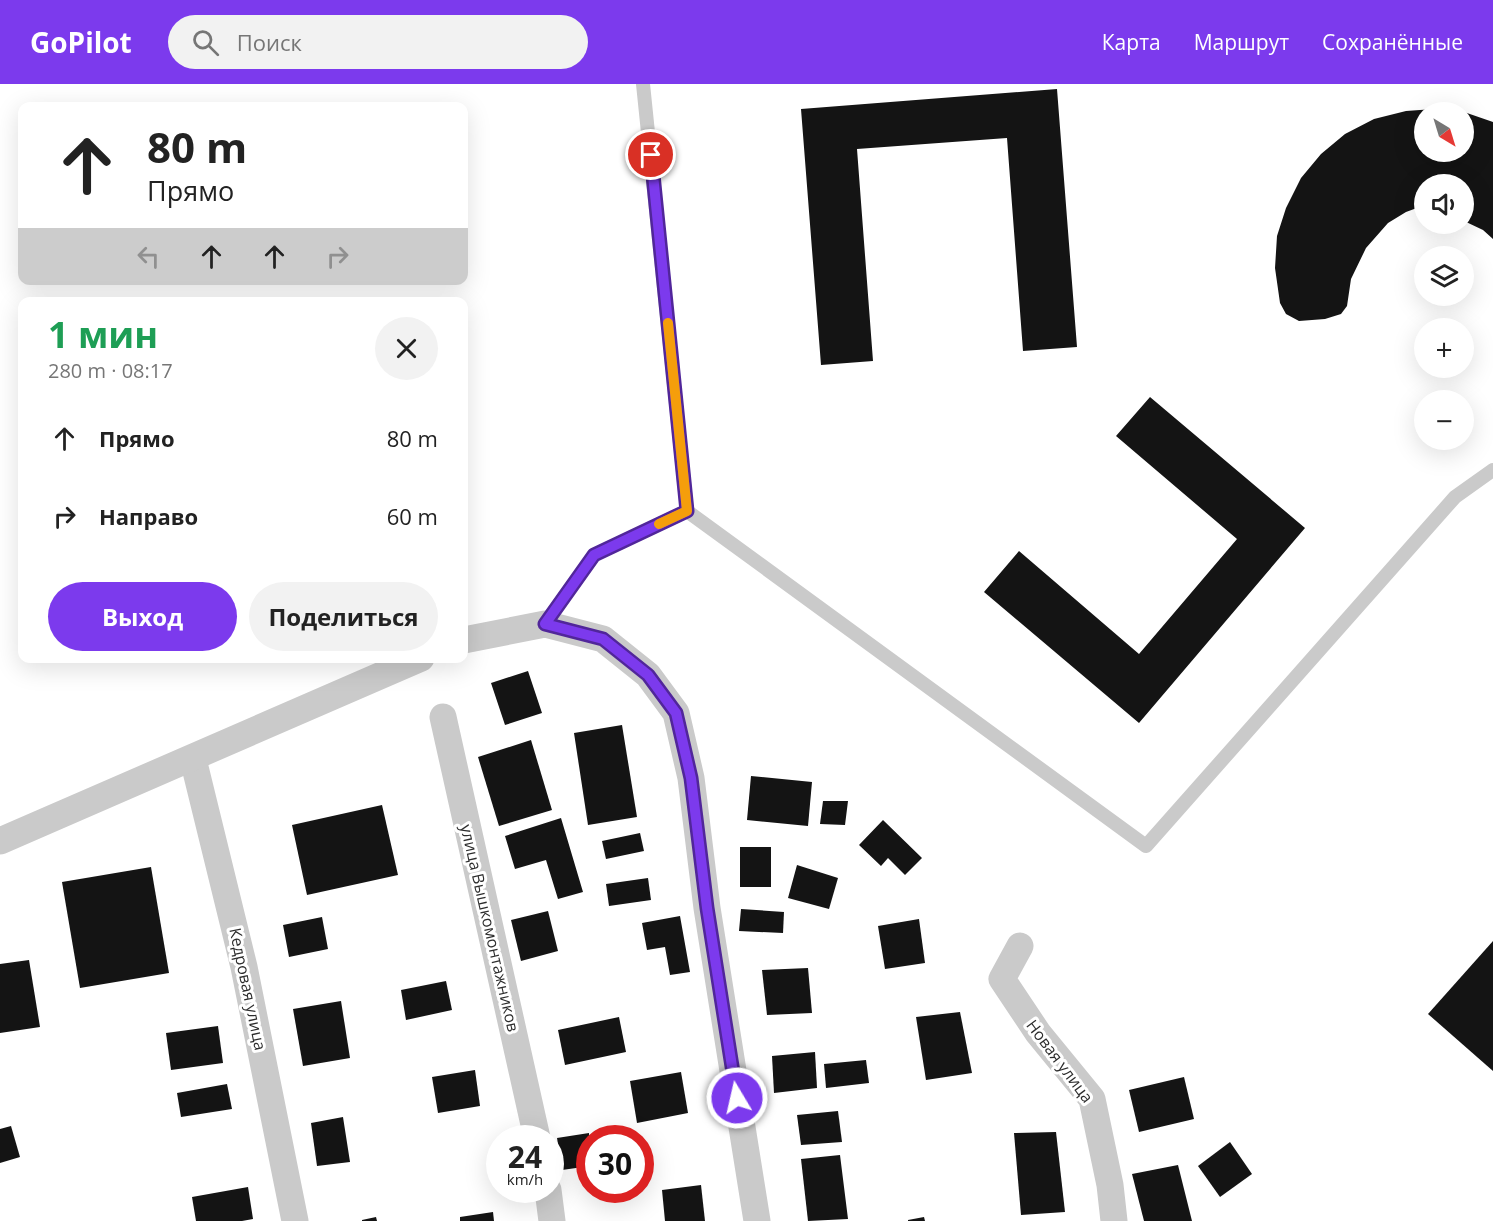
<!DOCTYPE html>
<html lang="ru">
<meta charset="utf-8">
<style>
:root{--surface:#fff;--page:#f2f2f2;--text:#222;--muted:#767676;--accent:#7c3aed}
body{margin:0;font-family:"Open Sans",sans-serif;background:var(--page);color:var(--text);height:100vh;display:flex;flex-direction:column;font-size:22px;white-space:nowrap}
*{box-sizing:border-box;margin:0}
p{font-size:20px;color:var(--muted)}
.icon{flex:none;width:33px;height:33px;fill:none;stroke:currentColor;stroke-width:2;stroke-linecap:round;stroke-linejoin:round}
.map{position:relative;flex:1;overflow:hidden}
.panel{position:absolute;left:18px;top:213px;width:450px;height:366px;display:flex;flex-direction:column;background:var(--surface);border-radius:12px;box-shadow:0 6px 24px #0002}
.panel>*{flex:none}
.banner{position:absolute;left:18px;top:18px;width:450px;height:183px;border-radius:12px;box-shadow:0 6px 24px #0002;background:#fff;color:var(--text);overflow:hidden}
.needle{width:39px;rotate:142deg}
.controls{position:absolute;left:1414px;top:18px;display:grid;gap:12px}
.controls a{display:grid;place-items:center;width:60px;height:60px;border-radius:50%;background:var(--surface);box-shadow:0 6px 24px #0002;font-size:30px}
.speed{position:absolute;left:486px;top:1041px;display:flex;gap:12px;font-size:30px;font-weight:700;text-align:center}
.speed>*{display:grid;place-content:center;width:78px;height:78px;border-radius:50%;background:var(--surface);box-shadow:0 6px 24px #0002;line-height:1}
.speed small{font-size:15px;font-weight:400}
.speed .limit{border:9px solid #d22;background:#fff;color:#111}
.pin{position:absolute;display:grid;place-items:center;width:51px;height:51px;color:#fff;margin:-26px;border:3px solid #fff;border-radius:50%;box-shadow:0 2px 6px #0007}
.me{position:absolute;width:66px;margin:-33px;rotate:351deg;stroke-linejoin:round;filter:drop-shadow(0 0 4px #0008)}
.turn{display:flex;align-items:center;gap:21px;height:126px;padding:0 30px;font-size:27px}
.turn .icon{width:78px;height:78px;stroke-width:2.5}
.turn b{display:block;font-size:42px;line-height:51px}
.lanes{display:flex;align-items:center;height:57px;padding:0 30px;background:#0003;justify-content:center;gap:30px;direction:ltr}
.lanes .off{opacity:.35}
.round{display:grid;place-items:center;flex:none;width:63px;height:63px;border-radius:32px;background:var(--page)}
.overview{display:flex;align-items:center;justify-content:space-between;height:102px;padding:0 30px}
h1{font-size:36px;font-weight:700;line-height:45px;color:#1e9e55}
.primary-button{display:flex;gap:12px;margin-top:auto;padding:12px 30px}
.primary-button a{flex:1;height:69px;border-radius:36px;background:var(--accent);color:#fff;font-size:24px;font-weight:700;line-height:69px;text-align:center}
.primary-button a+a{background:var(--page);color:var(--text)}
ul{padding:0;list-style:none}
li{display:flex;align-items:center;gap:18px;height:78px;padding:0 30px}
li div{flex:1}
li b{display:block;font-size:22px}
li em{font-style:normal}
header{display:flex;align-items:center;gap:36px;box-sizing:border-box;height:84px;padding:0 30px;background:var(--accent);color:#fff}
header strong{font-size:28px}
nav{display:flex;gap:33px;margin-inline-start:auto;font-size:21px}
.search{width:420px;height:54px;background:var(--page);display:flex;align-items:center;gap:15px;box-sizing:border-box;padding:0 21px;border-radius:33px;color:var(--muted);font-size:22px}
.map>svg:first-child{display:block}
.building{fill:#141414}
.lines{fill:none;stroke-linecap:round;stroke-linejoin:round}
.service{stroke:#cacaca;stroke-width:14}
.minor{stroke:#cacaca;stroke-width:27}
.route-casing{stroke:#51269a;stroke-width:15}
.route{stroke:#7c3aed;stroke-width:10}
.slow{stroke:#f59e0b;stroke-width:10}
.labels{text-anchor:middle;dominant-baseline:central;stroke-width:6;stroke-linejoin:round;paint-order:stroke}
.street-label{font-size:16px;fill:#2d2d2d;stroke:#fff}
</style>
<header>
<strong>GoPilot</strong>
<div class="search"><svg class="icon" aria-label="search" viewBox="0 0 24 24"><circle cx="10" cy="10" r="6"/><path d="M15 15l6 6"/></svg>Поиск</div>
<nav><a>Карта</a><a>Маршрут</a><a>Сохранённые</a></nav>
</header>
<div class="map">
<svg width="1493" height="1137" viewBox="0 0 1493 1137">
<rect width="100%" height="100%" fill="#fff"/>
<g class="building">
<polygon points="1057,5 1077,263 1023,267 1007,54 857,65 873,277 821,281 801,25"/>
<polygon points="1434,25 1454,28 1425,28 1425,68 1464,68 1464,28 1493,38 1493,155 1483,146 1464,137 1464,100 1425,100 1425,121 1406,128 1388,139 1366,164 1351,195 1347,222 1341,230 1325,235 1299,237 1286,230 1280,219 1275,184 1277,152 1286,124 1301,94 1321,70 1345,50 1374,35 1406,27"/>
<polygon points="1150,313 1305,444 1139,639 984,508 1019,467 1139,570 1237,455 1116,352"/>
<polygon points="528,587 542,629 505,641 491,599"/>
<polygon points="622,641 637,733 588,741 574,649"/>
<polygon points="531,656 552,726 499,742 478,673"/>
<polygon points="751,692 812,698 808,742 747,736"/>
<polygon points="823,717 848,717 845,741 820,740"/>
<polygon points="382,721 398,791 307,811 292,741"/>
<polygon points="561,734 583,808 558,815 546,776 515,785 505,752"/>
<polygon points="883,736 922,774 905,791 888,774 881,782 859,761"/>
<polygon points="640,749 644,767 606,775 602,757"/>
<rect x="740" y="763" width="31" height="40"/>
<polygon points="797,781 838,794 829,825 788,814"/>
<polygon points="151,783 169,889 80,904 62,798"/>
<polygon points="648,794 651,816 609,822 606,800"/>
<polygon points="741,825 784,828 783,849 739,847"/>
<polygon points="548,827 558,867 521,877 511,836"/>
<polygon points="680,832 690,888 670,891 665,863 647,866 642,839"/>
<polygon points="322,833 328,865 289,873 283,841"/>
<polygon points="919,835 925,879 885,885 878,842"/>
<polygon points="1493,857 1493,987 1428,930"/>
<polygon points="29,876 40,943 0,949 0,880"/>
<polygon points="808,884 812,929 767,931 762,886"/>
<polygon points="446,897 452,926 406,936 401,906"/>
<polygon points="341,917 350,974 303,982 293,925"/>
<polygon points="960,928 972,989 926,996 916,933"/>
<polygon points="619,933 626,968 565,981 558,946"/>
<polygon points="218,942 223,979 171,986 166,949"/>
<polygon points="815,968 817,1004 774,1009 772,972"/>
<polygon points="866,976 869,999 826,1004 824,980"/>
<polygon points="475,986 480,1022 438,1029 432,993"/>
<polygon points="681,988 688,1029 637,1039 630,997"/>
<polygon points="1184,993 1194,1035 1139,1048 1129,1006"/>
<polygon points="227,1000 232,1025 181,1033 177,1009"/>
<polygon points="838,1027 842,1058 801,1061 797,1031"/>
<polygon points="343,1033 350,1078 317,1082 311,1039"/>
<polygon points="11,1042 20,1073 0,1079 0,1045"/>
<polygon points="1056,1048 1065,1128 1021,1131 1014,1049"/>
<polygon points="589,1049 590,1082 562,1086 557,1054"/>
<polygon points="1230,1058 1252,1090 1220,1113 1198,1082"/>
<polygon points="840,1071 848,1135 808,1137 801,1075"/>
<polygon points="1178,1081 1192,1137 1144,1137 1132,1090"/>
<polygon points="701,1101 705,1137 665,1137 662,1106"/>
<polygon points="248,1103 253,1135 242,1137 196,1137 192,1113"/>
<polygon points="493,1128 494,1137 460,1137 460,1133"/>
<polygon points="376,1133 377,1137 362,1137 362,1136"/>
<polygon points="924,1133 925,1137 908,1137 908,1136"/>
</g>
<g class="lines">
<g class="service">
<polyline points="643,0 687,427 1146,762 1455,413 1493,386"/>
<polyline points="545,540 594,471 687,427"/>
</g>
<g class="minor">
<polyline points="464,556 545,540 603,555 648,591 676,629 691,694 707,824 757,1137"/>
<polyline points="443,633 537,1054"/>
<polyline points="193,675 244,883 295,1137"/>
<polyline points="0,757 421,574"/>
<polyline points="1020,862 1002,895 1038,949 1092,1015 1110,1101 1114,1137"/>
<polyline points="548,1106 552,1137"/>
</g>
</g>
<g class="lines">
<defs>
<polyline id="route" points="651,71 687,427 594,471 545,540 603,555 648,591 676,629 691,694 707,824 737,1014"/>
</defs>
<use href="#route" class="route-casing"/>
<use href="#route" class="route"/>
<polyline class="slow" points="659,440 687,427 668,239"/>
</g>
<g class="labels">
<g class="street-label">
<text transform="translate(490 844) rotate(77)">улица Вышкомонтажников</text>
<text transform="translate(248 905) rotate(78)">Кедровая улица</text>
<text transform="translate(1060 977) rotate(53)">Новая улица</text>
</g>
</g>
</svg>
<div class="controls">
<a><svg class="needle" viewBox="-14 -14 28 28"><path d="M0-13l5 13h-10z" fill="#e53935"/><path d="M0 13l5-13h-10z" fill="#767676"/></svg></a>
<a><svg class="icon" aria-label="sound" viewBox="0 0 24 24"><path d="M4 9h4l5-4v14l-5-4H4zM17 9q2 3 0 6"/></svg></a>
<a><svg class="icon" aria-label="layers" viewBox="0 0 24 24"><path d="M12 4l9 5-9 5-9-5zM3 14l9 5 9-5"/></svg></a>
<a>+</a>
<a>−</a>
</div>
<div class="speed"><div>24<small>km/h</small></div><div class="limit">30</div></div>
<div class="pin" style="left:651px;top:71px;background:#d93025"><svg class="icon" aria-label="arrive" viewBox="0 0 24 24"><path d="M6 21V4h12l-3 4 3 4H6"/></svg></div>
<svg class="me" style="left:737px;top:1014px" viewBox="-20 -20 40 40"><circle r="17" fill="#7c3aed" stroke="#fff" stroke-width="3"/><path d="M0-11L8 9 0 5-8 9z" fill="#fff"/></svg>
<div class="banner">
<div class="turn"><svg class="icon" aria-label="ahead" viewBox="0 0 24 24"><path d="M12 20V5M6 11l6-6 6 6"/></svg><div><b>80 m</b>Прямо</div></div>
<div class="lanes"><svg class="icon off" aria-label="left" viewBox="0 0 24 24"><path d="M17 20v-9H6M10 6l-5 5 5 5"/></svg><svg class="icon" aria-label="ahead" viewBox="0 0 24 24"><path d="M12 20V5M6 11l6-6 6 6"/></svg><svg class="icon" aria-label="ahead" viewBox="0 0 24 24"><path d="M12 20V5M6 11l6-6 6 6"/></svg><svg class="icon off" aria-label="right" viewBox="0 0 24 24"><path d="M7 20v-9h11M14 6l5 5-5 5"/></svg></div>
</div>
<section class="panel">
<div class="overview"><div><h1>1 мин</h1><p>280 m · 08:17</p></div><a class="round"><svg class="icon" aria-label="close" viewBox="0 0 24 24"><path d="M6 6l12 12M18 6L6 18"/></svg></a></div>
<ul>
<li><svg class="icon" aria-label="ahead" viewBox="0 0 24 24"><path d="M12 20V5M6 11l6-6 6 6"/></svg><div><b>Прямо</b></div><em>80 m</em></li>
<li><svg class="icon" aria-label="right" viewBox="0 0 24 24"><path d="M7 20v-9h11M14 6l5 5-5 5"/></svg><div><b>Направо</b></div><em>60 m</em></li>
</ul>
<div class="primary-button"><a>Выход</a><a>Поделиться</a></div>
</section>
</div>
